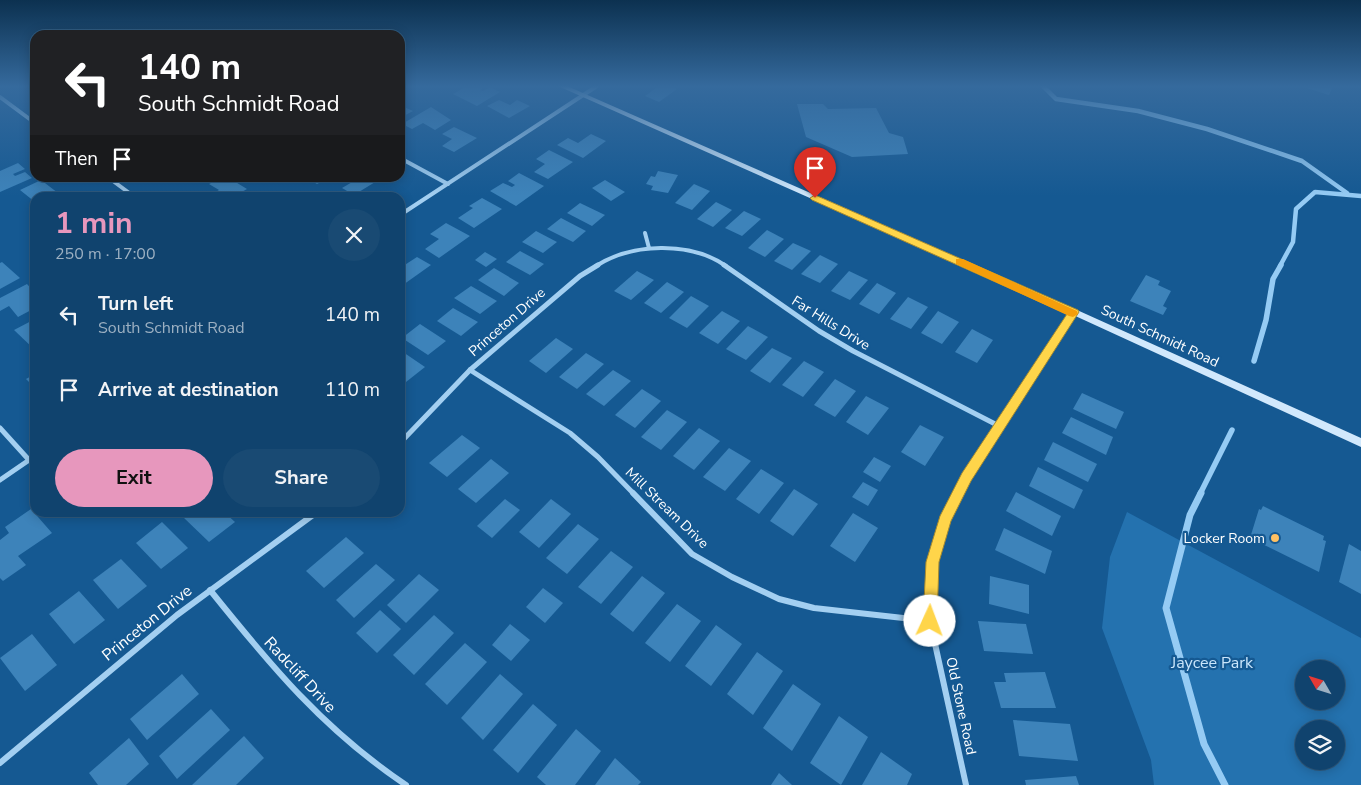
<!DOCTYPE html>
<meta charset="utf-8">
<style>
:root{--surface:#10436e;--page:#194a73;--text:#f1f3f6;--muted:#9cb0c2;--line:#305c81;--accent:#e797bd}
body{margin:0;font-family:"Nunito Sans",sans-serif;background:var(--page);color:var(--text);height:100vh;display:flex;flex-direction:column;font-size:19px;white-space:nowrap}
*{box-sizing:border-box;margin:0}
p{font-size:16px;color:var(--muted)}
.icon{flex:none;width:28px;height:28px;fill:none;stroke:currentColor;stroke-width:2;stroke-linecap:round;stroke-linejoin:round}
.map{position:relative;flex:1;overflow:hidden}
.side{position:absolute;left:30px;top:192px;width:375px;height:325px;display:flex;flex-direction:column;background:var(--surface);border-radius:15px;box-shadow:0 2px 12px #0003,0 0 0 1px var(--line)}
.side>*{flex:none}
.banner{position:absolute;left:30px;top:30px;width:375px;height:152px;border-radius:15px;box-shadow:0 2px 12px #0003,0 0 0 1px var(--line);background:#202124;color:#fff;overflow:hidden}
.needle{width:32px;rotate:309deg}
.fabs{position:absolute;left:1295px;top:660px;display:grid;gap:10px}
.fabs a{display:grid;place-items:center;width:50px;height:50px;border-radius:50%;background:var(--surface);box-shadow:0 2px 12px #0003,0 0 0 1px var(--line);font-size:25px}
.pin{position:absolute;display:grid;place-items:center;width:42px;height:42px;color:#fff;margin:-51px -21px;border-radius:50% 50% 50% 0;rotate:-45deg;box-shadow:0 0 5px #0007}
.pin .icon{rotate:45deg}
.me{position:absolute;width:55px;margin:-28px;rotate:2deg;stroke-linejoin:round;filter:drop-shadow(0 0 4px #0008)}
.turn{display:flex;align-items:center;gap:18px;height:105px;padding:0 25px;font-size:22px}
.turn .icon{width:65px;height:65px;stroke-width:2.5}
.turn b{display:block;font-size:35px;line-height:42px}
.then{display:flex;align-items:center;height:48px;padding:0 25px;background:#0003;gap:10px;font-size:19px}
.round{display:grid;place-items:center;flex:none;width:52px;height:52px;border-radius:26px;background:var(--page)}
.overview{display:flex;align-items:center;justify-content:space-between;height:85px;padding:0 25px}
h1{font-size:30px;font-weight:700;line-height:38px;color:var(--accent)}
.action{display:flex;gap:10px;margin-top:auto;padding:10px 25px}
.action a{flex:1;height:58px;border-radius:30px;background:var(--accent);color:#111;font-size:20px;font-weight:700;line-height:58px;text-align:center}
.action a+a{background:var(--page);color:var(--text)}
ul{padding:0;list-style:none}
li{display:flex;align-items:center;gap:15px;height:75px;padding:0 25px}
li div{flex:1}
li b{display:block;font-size:19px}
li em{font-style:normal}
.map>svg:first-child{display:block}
.green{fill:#2472af;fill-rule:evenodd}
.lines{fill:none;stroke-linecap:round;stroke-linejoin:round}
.stream-far2{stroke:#95cbf4;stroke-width:4.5}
.stream-far1{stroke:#95cbf4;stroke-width:5.5}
.stream{stroke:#95cbf4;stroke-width:7}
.building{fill:#3d83ba}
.street-far2{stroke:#a3cff1;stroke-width:4}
.street-far1{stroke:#a3cff1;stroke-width:5}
.street{stroke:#a3cff1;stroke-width:6}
.secondary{fill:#d1e8fc;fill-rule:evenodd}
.route{fill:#ffd54a;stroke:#a68a30}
.slow{fill:#f59e0b}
.poi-dot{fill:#ffc163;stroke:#155992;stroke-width:2}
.labels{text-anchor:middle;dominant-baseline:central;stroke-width:4.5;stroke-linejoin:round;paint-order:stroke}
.street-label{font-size:14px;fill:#fff;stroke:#155992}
.poi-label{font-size:14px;fill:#fff;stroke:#155992;text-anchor:end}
.near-street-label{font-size:16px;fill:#fff;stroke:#155992}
.near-park-label{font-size:16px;fill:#cae6fc;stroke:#155992}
</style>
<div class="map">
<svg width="1361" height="785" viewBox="0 0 1361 785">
<rect width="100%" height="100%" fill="#155992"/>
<path class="green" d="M1127,512L1361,638V785H1154L1151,760L1102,628L1110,557ZM1304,669H1336V701H1304ZM1304,729H1336V761H1304Z"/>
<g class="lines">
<g class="stream-far2">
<polyline points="1043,86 1056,99 1138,111 1207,129 1302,161 1347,193"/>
<polyline points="1280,266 1293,242 1296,209 1315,192 1361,196"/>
</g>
<g class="stream-far1">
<polyline points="1254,361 1266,320 1273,279 1281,265"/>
<polyline points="1200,494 1232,430"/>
</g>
<polyline class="stream" points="1201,493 1190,515 1166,608 1204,744 1225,785"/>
</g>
<g class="building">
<polygon points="467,86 486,86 480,90 483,91 490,87 500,92 477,106 453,94"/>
<polygon points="659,86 670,86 677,89 659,102 645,96"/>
<polygon points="1300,86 1333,86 1329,95"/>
<polygon points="499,100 510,105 517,100 530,106 509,118 487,106"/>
<polygon points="797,104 823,104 828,109 876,108 889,133 903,137 908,154 852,157 806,137"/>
<polygon points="404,107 413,111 400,118 400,109"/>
<polygon points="431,107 451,120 435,130 423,123 412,129 402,124"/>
<polygon points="454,127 477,138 454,152 442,146 452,139 442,134"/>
<polygon points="591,134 606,141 583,158 557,145 568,138 578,143"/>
<polygon points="549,150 573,162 548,179 534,172 545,164 536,159"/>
<polygon points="18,163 25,169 13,174 15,176 25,172 32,178 0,192 0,171"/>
<polygon points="658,171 678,175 668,193 651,190 653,186 646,184 651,176 655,177"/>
<polygon points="519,173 544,186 516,206 490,191 503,183 512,187 515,185 508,181"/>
<polygon points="221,178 229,178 247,189 231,198 206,198 219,190 209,184"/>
<polygon points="306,178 329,178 317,184"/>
<polygon points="359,178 377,178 380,179 354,195 342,188"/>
<polygon points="41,180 58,193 49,198 35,198 35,202 20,190"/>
<polygon points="605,180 625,192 611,201 592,188"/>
<polygon points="694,184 710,191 692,210 675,203"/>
<polygon points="258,191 267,198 246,198"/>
<polygon points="482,198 502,209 474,228 458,218 473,208 469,206"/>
<polygon points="716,202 732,210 713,227 697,219"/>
<polygon points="580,203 605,215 592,226 567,213"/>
<polygon points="744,211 761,219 742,236 725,228"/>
<polygon points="561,218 586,231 573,242 547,229"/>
<polygon points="446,223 470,236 439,258 425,249 439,239 430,234"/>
<polygon points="767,230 784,239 765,257 748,248"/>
<polygon points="536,231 557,242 543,253 522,242"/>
<polygon points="793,243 811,251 792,270 774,261"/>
<polygon points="520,251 544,264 530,275 506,262"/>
<polygon points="485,252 497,259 486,267 475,260"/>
<polygon points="820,255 838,264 820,283 801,274"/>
<polygon points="417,257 431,265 400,287 400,268"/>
<polygon points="2,262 20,278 0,289 0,263"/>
<polygon points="494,268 519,283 504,296 478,280"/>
<polygon points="637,271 654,280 631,300 614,291"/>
<polygon points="849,271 868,280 850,300 831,291"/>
<polygon points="1146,275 1160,281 1158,285 1171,291 1163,306 1167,308 1163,315 1130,301"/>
<polygon points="667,282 684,292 661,313 644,303"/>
<polygon points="877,283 896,293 879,314 859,304"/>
<polygon points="27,284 35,293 35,308 18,317 9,306 0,311 0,298"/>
<polygon points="471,286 497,301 480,314 454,298"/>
<polygon points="691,296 709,306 687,328 669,318"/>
<polygon points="908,297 928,307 911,329 890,319"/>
<polygon points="453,308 478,322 461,336 437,321"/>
<polygon points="722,311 740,321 718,344 699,333"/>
<polygon points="938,311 959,322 942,344 921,333"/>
<polygon points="35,319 35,350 14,330"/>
<polygon points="420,324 446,341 428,355 402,338"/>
<polygon points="748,326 768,337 746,360 726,349"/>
<polygon points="972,329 993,340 977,363 955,352"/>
<polygon points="556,338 573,349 546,373 529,361"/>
<polygon points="772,348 792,358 770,383 750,371"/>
<polygon points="400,350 425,367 406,382 400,377"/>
<polygon points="586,353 604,364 577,389 559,377"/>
<polygon points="804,361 824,372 803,397 782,385"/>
<polygon points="613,370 631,381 604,406 586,394"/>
<polygon points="35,374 35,388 26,379"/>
<polygon points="835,379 856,391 835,417 814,405"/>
<polygon points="642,389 661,401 635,428 615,415"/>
<polygon points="1082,393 1124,412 1116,429 1073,409"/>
<polygon points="866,396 889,408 868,435 846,422"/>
<polygon points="667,410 687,422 661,450 641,437"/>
<polygon points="1071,417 1113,437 1106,455 1062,433"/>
<polygon points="920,425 944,437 925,466 901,452"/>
<polygon points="699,428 720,441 694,470 673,456"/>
<polygon points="462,435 480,448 447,477 429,463"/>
<polygon points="1053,442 1097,464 1088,482 1044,460"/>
<polygon points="729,448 751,461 725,491 703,477"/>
<polygon points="874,457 891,466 880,482 863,472"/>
<polygon points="491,459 509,473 476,503 458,489"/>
<polygon points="1038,467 1083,490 1074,509 1029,486"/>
<polygon points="761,469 784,483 759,514 736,499"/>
<polygon points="863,482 878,490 868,506 852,497"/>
<polygon points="794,489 818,504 793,536 770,521"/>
<polygon points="1016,492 1061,516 1052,536 1006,511"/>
<polygon points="505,499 520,510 492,538 477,526"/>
<polygon points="551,499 571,514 539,548 519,532"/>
<polygon points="1263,506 1324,536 1323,540 1326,541 1319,572 1250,538 1259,509 1261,510"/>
<polygon points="31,509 52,533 18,556 26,565 3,581 0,578 0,540 9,533 5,527"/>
<polygon points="189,512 224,512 235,522 209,542 183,517"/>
<polygon points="853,513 878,528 855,562 830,546"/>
<polygon points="162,522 188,548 161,569 136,543"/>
<polygon points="578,524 599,539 567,574 546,558"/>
<polygon points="1004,528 1052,551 1045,574 995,550"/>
<polygon points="346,537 364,553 324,588 306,571"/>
<polygon points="1349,544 1361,551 1361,594 1339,582"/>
<polygon points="611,551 633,567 601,604 578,587"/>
<polygon points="121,559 147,586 118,609 93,580"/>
<polygon points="376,564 395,580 354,618 336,600"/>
<polygon points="419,574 439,590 406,623 387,605"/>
<polygon points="642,576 665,593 633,632 610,614"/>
<polygon points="990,576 1029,585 1029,614 989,604"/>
<polygon points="543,588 563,603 545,623 526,607"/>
<polygon points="79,591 105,620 74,644 49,614"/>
<polygon points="677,604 701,621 670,662 645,643"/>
<polygon points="380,610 401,629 377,653 356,633"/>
<polygon points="434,615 454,633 414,675 393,655"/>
<polygon points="978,621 1026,624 1033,654 984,651"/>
<polygon points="510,624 530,640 511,661 492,645"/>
<polygon points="716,625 742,644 711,686 685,666"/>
<polygon points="32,634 57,665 25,691 0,658"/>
<polygon points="465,643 487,662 447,705 425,684"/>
<polygon points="757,652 783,671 753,715 727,694"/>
<polygon points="1045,672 1056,708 1001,708 994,682 1006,682 1004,673"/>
<polygon points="182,674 199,694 147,740 130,719"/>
<polygon points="500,674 523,694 483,740 461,718"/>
<polygon points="793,684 821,704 792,751 763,728"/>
<polygon points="533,704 557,725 518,773 493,750"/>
<polygon points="211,709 230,730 177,779 159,756"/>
<polygon points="839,716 868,737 841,785 810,763"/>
<polygon points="1013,720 1070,724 1078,761 1019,756"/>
<polygon points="576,729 601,751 575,785 546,785 537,777"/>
<polygon points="244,736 264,758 236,785 192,785"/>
<polygon points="129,738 149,764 126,785 98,785 89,773"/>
<polygon points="881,752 912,774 907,785 862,785"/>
<polygon points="615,758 641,782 638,785 595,785"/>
<polygon points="779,773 792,785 771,785"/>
<polygon points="1076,776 1079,785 1026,785 1025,780"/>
</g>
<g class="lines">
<g class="street-far2">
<polyline points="0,97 35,123"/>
<polyline points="400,158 448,184"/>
<polyline points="109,178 136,198"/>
<polyline points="400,215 597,86"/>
<polyline points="645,233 649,248"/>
<path d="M596,266C632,243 690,241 726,266"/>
</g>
<g class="street-far1">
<polyline points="724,265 819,331 853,351 1001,427"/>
<polyline points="470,370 570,433 598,457 634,494"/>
<polyline points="0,428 29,460"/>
<polyline points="400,443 470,370 580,276 598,265"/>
<polyline points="0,480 35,456"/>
<polyline points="958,494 967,477 1074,312"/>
</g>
<g class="street">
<polyline points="633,493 692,554 732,577 779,599 814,608 930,621"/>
<polyline points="959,493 945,520 933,562 930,621 966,785"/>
<path d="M210,590C271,666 324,730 406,785"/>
<polyline points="0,763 177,615 317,512"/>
</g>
<polygon class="secondary" points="558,86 567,86 1077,310 1361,438 1361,447 1071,314"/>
</g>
<linearGradient id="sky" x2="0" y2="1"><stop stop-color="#0c3150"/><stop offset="0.44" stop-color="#356a9d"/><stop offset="1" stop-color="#356a9d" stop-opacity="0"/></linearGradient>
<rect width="1361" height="196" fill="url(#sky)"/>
<polygon class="route" points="815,195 1078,310 1079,312 971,481 951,521 939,562 937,621 935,626 930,628 925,626 923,621 926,562 940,516 962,473 1067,314 812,200 810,198"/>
<polygon class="slow" points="956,259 963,259 1077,311 1078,314 1073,317 1069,316 956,264"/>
<circle class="poi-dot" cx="1275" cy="538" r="5"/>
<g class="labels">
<g class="street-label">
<text transform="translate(507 322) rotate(-41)">Princeton Drive</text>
<text transform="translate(831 323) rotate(32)">Far Hills Drive</text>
<text transform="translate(1160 336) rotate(25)">South Schmidt Road</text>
<text transform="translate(667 508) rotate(44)">Mill Stream Drive</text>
<text transform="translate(961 706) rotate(78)">Old Stone Road</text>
</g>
<g class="poi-label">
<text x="1265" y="538">Locker Room</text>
</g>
<g class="near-street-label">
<text transform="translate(147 623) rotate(-39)">Princeton Drive</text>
<text transform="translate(300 675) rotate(47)">Radcliff Drive</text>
</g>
<g class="near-park-label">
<text x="1212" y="663">Jaycee Park</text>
</g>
</g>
</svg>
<div class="fabs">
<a><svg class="needle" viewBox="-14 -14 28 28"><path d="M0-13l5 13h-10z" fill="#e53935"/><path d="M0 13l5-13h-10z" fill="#9cb0c2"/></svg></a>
<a><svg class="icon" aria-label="layers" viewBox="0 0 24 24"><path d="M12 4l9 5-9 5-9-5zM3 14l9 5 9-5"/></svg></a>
</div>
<div class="pin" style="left:815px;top:198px;background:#d93025"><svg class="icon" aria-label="arrive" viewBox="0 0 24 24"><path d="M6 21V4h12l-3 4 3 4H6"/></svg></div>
<svg class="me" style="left:930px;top:621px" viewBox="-20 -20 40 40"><circle r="19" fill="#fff"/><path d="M0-13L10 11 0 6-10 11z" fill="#ffd54a"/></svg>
<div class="banner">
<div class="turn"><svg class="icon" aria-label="left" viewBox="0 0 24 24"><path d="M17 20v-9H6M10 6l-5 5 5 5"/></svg><div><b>140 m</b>South Schmidt Road</div></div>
<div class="then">Then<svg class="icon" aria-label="arrive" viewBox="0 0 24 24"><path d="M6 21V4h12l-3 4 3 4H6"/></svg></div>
</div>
<section class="side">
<div class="overview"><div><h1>1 min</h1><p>250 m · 17:00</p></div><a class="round"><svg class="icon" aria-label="close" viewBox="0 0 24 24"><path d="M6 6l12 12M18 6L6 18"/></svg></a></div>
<ul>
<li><svg class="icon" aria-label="left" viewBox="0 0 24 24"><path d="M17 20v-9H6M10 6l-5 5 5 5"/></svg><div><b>Turn left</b><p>South Schmidt Road</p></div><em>140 m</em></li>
<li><svg class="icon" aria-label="arrive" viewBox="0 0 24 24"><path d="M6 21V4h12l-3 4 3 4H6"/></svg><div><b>Arrive at destination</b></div><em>110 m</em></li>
</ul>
<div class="action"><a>Exit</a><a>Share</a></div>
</section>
</div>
